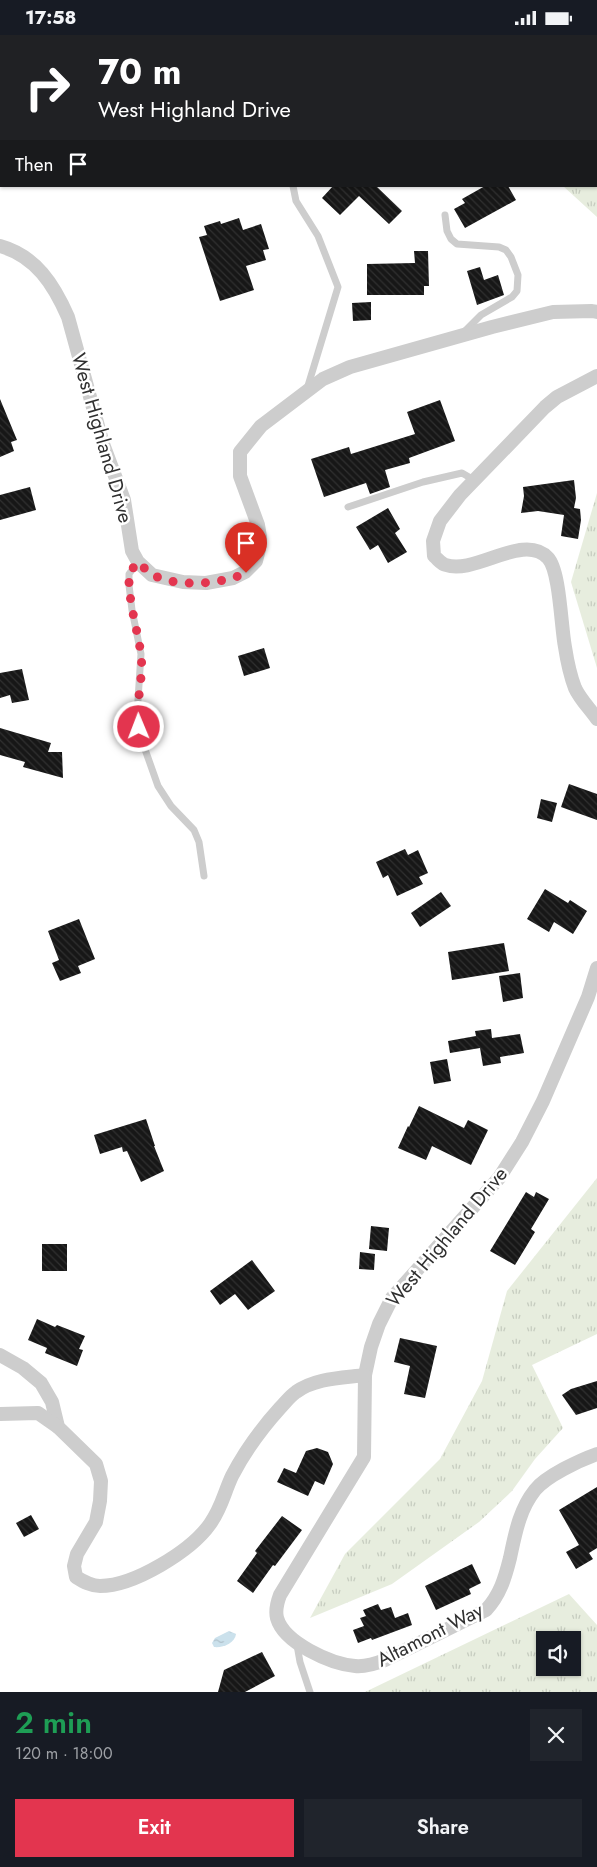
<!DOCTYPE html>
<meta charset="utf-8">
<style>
:root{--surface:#171b24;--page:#20242c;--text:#f1f3f6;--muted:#9ea1a6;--accent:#e3354f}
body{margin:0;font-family:Jost,sans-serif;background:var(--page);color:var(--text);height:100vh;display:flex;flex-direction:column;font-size:19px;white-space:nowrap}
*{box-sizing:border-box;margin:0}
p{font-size:16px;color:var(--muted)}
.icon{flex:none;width:28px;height:28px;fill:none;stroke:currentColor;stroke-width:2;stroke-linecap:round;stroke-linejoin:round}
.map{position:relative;height:1657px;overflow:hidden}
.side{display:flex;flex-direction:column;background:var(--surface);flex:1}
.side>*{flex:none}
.banner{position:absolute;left:0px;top:0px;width:598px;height:152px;box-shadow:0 1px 4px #0004;background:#202124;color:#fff;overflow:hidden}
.tools{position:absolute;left:536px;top:1596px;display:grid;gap:10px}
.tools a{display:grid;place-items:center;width:45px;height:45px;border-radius:0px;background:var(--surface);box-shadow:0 1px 4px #0004;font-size:25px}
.pin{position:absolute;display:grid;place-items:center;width:42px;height:42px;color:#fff;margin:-51px -21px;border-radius:50% 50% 50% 0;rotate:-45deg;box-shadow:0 0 5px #0007}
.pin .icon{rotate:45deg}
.me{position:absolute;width:55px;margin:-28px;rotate:359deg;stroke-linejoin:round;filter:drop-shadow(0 0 4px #0008)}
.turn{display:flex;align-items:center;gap:18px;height:105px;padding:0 15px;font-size:22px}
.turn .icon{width:65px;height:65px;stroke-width:2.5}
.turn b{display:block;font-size:35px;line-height:42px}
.then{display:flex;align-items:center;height:48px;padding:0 15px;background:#0003;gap:10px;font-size:19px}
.round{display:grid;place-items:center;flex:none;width:52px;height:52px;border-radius:0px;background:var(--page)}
.headline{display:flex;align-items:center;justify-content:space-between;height:85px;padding:0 15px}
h1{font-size:30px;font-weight:600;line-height:38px;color:#1e9e55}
.button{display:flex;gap:10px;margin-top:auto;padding:10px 15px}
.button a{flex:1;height:58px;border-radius:0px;background:var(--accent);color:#fff;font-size:20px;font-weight:600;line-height:58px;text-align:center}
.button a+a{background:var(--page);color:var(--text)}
.status{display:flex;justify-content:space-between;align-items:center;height:35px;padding:0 25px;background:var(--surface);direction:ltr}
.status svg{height:14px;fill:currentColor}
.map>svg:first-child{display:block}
.grass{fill:url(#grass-tufts);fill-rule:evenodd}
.water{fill:url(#water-ripples)}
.building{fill:url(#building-back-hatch)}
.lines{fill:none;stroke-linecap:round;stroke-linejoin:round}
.service{stroke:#cdcdcd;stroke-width:7}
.minor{stroke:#cdcdcd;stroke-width:14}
.route{stroke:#e3354f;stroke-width:9;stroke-dasharray:0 16.2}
.labels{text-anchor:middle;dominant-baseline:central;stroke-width:5;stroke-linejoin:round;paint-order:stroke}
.street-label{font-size:20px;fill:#303030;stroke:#fff}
</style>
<div class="status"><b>17:58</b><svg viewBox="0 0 49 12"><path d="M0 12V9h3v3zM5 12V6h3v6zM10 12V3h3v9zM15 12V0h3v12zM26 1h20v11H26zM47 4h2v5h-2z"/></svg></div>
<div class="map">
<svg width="597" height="1657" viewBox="0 0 597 1657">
<defs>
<pattern id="grass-tufts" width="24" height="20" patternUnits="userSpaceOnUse" patternTransform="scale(1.25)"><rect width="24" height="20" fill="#e7edde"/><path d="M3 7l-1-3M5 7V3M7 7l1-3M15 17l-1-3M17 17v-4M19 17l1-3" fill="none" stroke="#c6ccbf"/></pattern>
<pattern id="water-ripples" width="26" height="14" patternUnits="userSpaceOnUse" patternTransform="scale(1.25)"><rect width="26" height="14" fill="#cbe1ec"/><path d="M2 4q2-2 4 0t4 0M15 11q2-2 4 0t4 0" fill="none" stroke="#afc1cb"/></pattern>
<pattern id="building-back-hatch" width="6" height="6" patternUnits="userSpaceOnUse" patternTransform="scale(1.25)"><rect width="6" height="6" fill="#171717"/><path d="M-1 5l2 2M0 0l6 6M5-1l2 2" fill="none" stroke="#303030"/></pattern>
</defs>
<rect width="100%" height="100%" fill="#fff"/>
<g class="grass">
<polygon points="359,0 597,0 597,182 563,151 596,151 596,1"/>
<polygon points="597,458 597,633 571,547"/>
<polygon points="597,1143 597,1299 532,1330 563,1393 535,1424 512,1456 479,1487 392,1549 310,1583 345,1519 440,1424 482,1346 507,1256"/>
<path d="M569,1559L597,1590V1657H365ZM545,1605H572V1632H545Z"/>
</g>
<path class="water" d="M229,1596L236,1599C235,1608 223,1613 214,1612L212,1608L215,1603Z"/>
<g class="building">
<polygon points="333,151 376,151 402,176 389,189 359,161 340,180 322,163"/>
<polygon points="485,151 508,151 516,165 465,193 454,174 465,168 462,164"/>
<polygon points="239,183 243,195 261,189 269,214 263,215 266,225 246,231 254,255 220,266 199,202 207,200 204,191 220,186 221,189"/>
<polygon points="414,216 428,216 429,251 424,251 424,260 367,260 367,229 415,228"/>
<polygon points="480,232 484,245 498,240 504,260 477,270 467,236"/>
<polygon points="371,267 371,285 353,286 352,268"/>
<polygon points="0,364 17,405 11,407 14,416 0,422"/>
<polygon points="440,365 455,406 409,423 410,428 385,435 390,452 370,459 366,448 324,462 311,424 349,412 351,419 415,399 407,377"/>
<polygon points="574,445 576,463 574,473 580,474 581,485 578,504 561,501 564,480 538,476 521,478 524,461 523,452"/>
<polygon points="30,452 36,475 0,485 0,460"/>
<polygon points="388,473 400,494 395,498 407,517 388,528 378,510 370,515 356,492"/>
<polygon points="264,613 270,633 244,641 238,621"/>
<polygon points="22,634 29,665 12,668 10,660 0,663 0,638"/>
<polygon points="0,693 51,708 48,717 62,717 63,743 23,732 25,727 0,720"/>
<polygon points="569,749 597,759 597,785 561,772"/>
<polygon points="541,764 557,768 552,787 537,783"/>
<polygon points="405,814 408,820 418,815 428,838 419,842 423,849 397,861 388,840 383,843 376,827"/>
<polygon points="545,854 568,868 570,865 587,876 573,899 554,887 549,897 527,884"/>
<polygon points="441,857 451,871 420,892 411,878"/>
<polygon points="79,884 95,924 78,931 81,938 60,946 52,928 59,925 48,896"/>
<polygon points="504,908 509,936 452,945 448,917"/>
<polygon points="520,938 523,963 503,967 499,941"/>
<polygon points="491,994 492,1003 520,999 524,1018 500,1022 501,1028 483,1031 480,1013 450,1018 448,1006 476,1001 475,996"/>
<polygon points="447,1024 451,1046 434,1049 430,1027"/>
<polygon points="419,1071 464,1093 468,1085 488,1095 471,1130 432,1111 426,1125 398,1113 408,1091 409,1092"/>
<polygon points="146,1084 155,1111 154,1111 164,1136 141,1147 127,1116 123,1117 122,1112 100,1119 94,1100"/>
<polygon points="526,1157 534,1162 536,1157 549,1164 531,1194 535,1197 515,1230 490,1216"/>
<polygon points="371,1191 389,1193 387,1216 369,1214"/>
<rect x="42" y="1209" width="25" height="27"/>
<polygon points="360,1217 375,1219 374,1235 359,1234"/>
<polygon points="252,1225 275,1256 248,1275 235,1259 220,1270 210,1256"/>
<polygon points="37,1284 55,1292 57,1290 85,1301 79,1314 83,1315 77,1331 45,1318 47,1313 28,1305"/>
<polygon points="400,1303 437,1311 425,1363 404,1359 410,1331 394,1327"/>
<polygon points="597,1346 597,1373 576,1380 562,1360 571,1354"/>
<polygon points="317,1413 328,1417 333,1429 324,1450 315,1446 308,1461 277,1447 284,1433 296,1438 306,1416"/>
<polygon points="597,1452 597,1513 589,1518 593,1524 576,1534 566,1517 579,1510 559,1475"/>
<polygon points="31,1480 39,1494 24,1502 16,1488"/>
<polygon points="282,1481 302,1495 275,1531 273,1530 253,1558 237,1546 257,1518 255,1516"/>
<polygon points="472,1529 481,1548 469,1554 471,1559 436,1575 425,1551"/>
<polygon points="378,1569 381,1575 391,1572 395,1583 408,1578 412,1590 372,1605 371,1603 358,1608 353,1595 364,1591 360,1583 366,1581 363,1575"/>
<polygon points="262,1617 275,1641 245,1657 218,1657 224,1635"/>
</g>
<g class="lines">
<g class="service">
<polyline points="116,0 117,1"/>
<polyline points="293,151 296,166 318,201 338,252 307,354"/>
<polyline points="445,180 447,196 451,204 457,209 499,212 506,215 511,222 518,240 517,256 512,262 481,280 464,297"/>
<polyline points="348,472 423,447 462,438 474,445"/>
<polyline points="138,527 129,539 129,550 132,575 141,619 137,680 141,703 158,751 171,771 194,795 199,807 204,841"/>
<polyline points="297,1610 300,1627 310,1657"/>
</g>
<g class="minor">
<path d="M0,211C36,221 54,250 68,282L103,409L124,465L132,516L138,527L152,540L183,547L206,548L233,543L245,537L256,526L259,514L260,502L258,490L240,441V417L261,391L323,344L350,332L492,292L553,277L592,276L597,277"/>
<path d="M597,341L557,362L545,372L460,460L440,486L433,506L434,521C438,524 441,529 446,530C475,540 524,497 548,523C560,536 561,592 565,612C567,625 570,640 575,653C580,664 590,674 597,684"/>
<path d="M597,933L588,962L543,1066L522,1107L499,1143L392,1263L379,1289L371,1312L365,1340L364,1422L280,1560C277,1568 275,1575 277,1583C284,1608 331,1629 355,1631C366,1632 375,1629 385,1625L486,1575C500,1560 505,1543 510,1523C515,1500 519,1475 535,1455C546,1441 580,1425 597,1419"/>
<path d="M0,1320L23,1333L41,1348L52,1367L58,1392L96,1429L101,1446L100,1466L96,1487L77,1519L74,1531L76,1542C84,1547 91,1551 100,1551C134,1551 191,1516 210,1489C222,1472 224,1458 232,1441C245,1416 261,1394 280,1373C285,1368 290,1361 296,1357C315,1343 342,1343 365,1340"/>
<polyline points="0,1379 38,1378 58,1392"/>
</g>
</g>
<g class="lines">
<path class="route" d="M139,692C135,667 144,643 141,619C137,592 128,566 129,538L138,527C143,531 148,538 153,540C178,553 222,549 246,538"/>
</g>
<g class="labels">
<g class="street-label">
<text transform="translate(102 403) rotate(74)">West Highland Drive</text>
<text transform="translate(447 1202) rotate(-50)">West Highland Drive</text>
<text transform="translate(430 1600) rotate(-27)">Altamont Way</text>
</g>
</g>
</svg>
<div class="tools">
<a><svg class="icon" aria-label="sound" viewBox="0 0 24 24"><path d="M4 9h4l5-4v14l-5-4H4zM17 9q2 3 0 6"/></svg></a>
</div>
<div class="pin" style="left:246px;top:538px;background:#d93025"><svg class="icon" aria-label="arrive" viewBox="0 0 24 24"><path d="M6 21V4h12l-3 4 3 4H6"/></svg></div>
<svg class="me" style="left:139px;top:692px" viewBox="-20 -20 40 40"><circle r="17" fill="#e3354f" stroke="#fff" stroke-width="3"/><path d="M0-11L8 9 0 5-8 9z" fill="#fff"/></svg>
<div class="banner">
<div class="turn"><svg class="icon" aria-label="right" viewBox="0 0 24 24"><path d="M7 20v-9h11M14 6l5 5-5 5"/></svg><div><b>70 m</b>West Highland Drive</div></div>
<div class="then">Then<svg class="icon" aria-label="arrive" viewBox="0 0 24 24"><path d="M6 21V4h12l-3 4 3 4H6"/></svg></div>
</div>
</div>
<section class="side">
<div class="headline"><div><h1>2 min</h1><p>120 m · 18:00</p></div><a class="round"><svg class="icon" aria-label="close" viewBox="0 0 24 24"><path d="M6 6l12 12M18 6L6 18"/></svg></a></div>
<div class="button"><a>Exit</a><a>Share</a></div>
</section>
